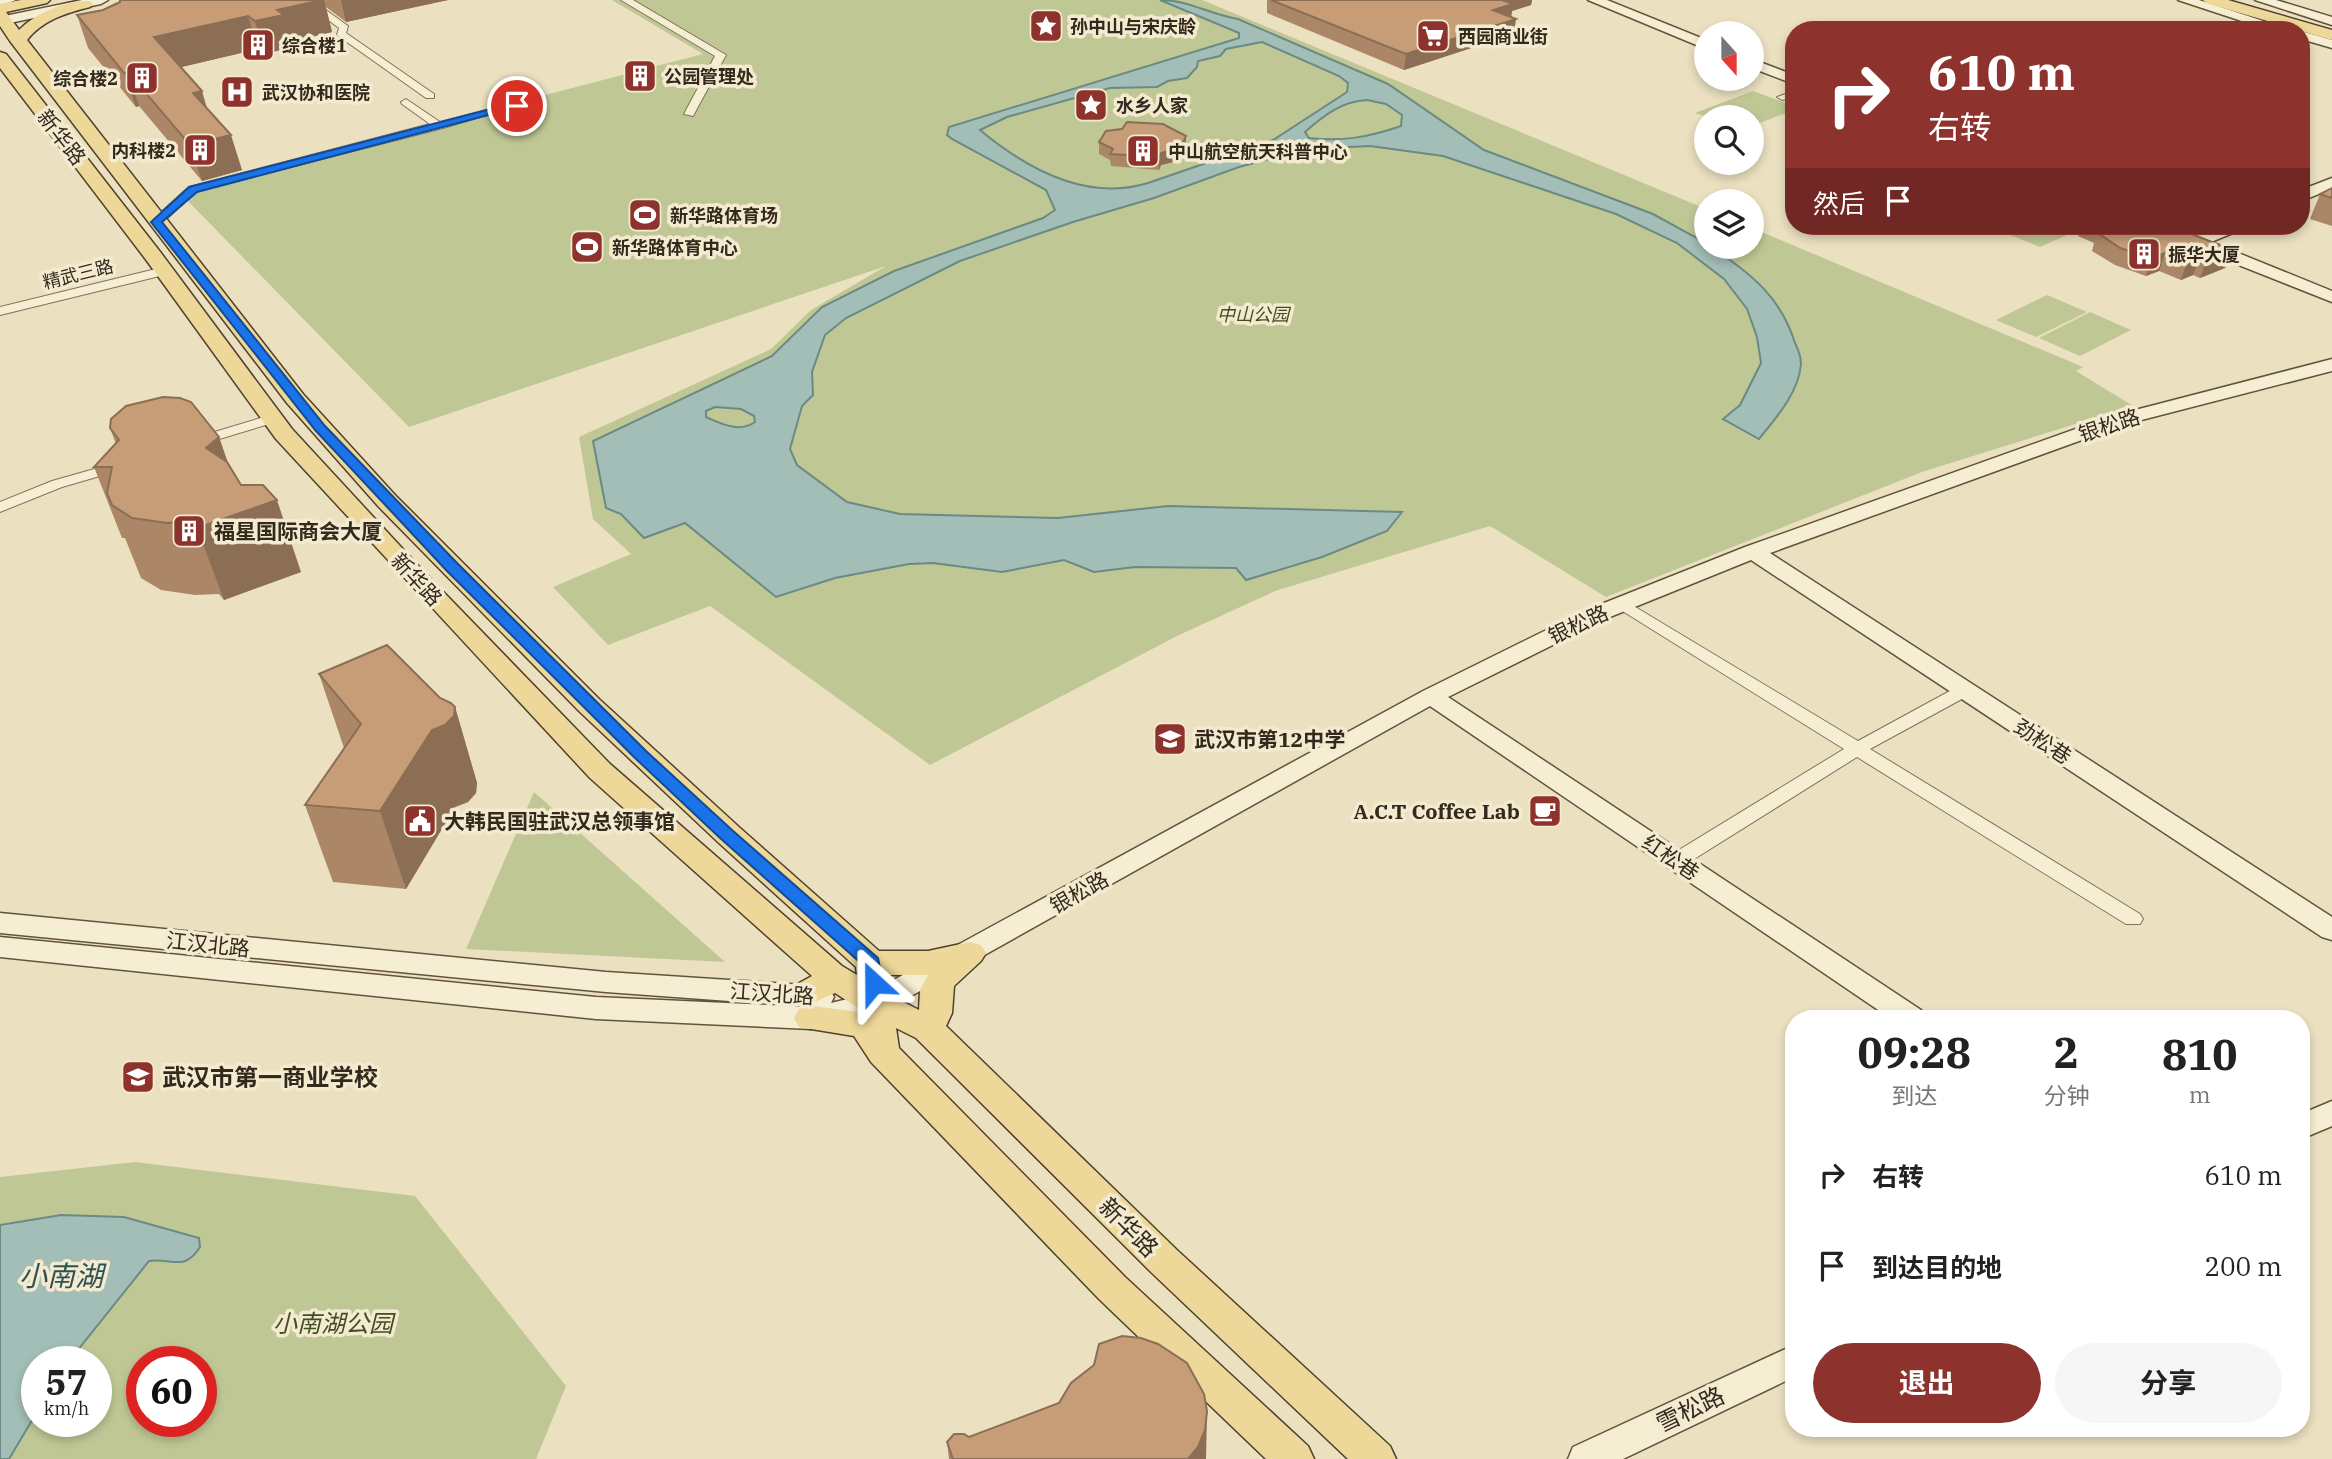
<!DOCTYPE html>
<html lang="zh">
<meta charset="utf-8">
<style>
:root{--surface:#fff;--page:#f6f6f6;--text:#222;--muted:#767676;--accent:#8e322d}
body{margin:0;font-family:"IBM Plex Serif","Noto Sans SC",serif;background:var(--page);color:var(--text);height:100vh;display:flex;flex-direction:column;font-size:26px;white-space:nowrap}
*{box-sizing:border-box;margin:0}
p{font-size:23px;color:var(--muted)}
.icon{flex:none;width:38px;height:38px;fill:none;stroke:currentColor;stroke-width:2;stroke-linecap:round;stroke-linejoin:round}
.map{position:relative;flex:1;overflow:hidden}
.sheet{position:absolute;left:1785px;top:1010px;width:525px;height:427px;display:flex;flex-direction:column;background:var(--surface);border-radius:28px;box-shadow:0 4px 10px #0003}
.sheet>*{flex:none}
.hud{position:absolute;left:1785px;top:21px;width:525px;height:214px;border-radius:28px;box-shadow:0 4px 10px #0003;background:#8e322d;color:#fff;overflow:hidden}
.needle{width:46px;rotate:159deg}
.fabs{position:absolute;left:1694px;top:21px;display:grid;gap:14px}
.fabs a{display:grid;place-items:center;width:70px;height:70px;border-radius:50%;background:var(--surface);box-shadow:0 4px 10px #0003;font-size:35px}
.speed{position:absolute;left:21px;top:1346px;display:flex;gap:14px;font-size:35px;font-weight:700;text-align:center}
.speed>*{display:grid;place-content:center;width:91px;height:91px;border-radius:50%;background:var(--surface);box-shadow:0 4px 10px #0003;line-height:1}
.speed small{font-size:18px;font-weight:400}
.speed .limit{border:10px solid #d22;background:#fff;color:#111}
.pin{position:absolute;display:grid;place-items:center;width:60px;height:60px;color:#fff;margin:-30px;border:4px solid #fff;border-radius:50%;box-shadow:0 2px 7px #0007}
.me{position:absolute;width:77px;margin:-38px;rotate:336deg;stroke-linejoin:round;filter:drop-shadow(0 0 5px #0008)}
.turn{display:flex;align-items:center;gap:24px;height:147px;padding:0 28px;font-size:32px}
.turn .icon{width:91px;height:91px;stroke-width:2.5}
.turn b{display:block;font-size:49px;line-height:60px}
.then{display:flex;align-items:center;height:66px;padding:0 28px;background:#0003;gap:14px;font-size:26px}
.eta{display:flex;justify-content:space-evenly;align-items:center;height:119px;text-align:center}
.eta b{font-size:42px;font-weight:700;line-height:49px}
.action{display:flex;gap:14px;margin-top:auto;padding:14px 28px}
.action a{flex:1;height:80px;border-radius:42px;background:var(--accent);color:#fff;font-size:28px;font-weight:700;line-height:80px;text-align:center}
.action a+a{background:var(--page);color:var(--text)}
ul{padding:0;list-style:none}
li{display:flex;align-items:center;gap:21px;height:91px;padding:0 28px}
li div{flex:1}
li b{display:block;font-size:26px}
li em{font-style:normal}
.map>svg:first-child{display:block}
.green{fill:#bfc895;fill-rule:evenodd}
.water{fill:#a3bdb7;stroke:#6b8a84;stroke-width:2;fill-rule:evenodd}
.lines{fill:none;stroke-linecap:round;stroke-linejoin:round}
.street-casing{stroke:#827159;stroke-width:2}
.secondary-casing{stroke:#64533c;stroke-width:3}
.primary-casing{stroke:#50402d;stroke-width:3}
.street{fill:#f6eed2;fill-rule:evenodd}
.secondary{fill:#f6eed2;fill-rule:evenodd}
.primary{fill:#edd799;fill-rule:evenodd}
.wall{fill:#ab8767}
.shaded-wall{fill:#8b6e54}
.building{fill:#c79d78;stroke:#8b6e54;stroke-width:2}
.route{fill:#1a73e8;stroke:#114b97;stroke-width:2}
.labels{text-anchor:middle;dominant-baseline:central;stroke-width:7;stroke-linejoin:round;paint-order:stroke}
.far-poi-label{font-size:18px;font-weight:bold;fill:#33291d;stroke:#f3eacf;text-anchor:start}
.far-street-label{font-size:18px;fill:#33291d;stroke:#f3eacf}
.far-park-label{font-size:18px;font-style:italic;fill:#414e24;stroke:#f3eacf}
.street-label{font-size:21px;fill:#33291d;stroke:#f3eacf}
.poi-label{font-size:21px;font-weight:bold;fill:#33291d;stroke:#f3eacf;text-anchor:start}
.near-poi-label{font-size:24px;font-weight:bold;fill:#33291d;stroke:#f3eacf;text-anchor:start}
.near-street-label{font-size:24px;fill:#33291d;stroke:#f3eacf}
.near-park-label{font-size:24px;font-style:italic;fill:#414e24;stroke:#f3eacf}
.near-water-label{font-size:28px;font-style:italic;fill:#2d5252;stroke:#f3eacf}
</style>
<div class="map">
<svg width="2332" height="1459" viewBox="0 0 2332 1459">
<rect width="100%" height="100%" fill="#ebe0c0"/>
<g class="green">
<polygon points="612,0 1202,0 1706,209 1706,247 1752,247 1752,228 2083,367 2076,371 2133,406 1922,472 1606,597 1490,526 1275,591 1177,636 930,765 710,606 608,645 553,587 631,554 593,519 579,437 771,349 811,310 886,266 409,427 182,195 531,105 526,100 703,54"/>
<polygon points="1753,91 1794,106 1794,110 1752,126 1752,117 1707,117 1695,113"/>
<polygon points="1988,226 2077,226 2083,228 2040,247"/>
<polygon points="2047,295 2087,312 2036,337 1996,320"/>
<polygon points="2090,312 2131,330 2080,356 2039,338"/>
<polygon points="534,792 725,962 466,949"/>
<path d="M135,1162L415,1196L566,1386L536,1459H0V1177ZM37,1362H96V1421H37ZM142,1362H201V1421H142Z"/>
</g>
<g class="water">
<path d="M1160,0C1189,0 1208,14 1238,19L1388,84L1484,150L1653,214L1706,243V247H1712C1751,275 1780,295 1795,343C1798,349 1801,357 1801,364C1799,392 1776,418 1759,439L1723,419L1740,405L1761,363L1757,337L1747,309L1724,279L1677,243L1616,214L1443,156L1370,146L1306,149L1239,167L1154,198L1073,222L960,261L846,318L825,335L812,372L813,395L802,406L790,449L797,465L847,502L900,514L1058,518L1168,506L1402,512L1387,531L1322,557L1246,580L1236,568L1135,567L1094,572L1064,560L1002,572L933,563L909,564L835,578L776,597L685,523L644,538L621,514L606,508L593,441L772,356L822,307L894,271L1043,218L1055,210L1046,190L952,139L947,135L949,127L1239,38V33ZM1262,42L1339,76L1348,83L1347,92L1273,140L1148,183C1086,202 1027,169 980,130L1007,117L1110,88L1157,87L1168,81L1187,78L1197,67L1198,61L1220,56L1226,49ZM1367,100L1386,104L1402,115L1401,126C1369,137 1342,142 1309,138L1305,132C1323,116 1342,101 1367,100ZM715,407L741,409L754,416L755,422C739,433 722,424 706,417V411Z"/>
<path d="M61,1215L124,1217L199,1238L200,1247C184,1272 173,1258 149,1261L69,1361L37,1362V1412L9,1459H0V1225Z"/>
</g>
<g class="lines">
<defs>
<g id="street">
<polygon points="301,0 312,0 348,26 346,33 434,94 434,98 426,98 337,35 339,28"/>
<polygon points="621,0 633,0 726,55 693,116 684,114 715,56"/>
<polygon points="1794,91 1794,97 1782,100 1777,97"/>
<polygon points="406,99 440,122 517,102 522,105 443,128 197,191 160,225 150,222 189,187 430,124 402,104 401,102"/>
<polygon points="164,267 168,268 168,274 0,315 0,307"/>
<polygon points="274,414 281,418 279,421 196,446 189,442 191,439"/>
<polygon points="119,462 124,463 126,466 124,469 62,487 0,512 0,502 52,481"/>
<polygon points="1622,599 1858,741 1959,686 1971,686 1974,690 1971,694 1870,749 2140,914 2143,919 2140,924 2126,924 1857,757 1683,866 1669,866 1667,861 1669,856 1844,749 1616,607 1614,604 1616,601"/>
</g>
<g id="secondary">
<polygon points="0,0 16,0 0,6"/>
<polygon points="82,0 108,0 101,4 0,25 0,17"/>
<polygon points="1588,0 1607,0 1706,40 1706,49"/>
<polygon points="2178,0 2199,0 2291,30 2269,30"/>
<polygon points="2255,0 2276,0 2332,17 2332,25"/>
<polygon points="2301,31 2332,40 2332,48 2301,39"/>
<polygon points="1752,59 1794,75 1794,84 1752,68"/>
<polygon points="2332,178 2332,189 2301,201 2301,190"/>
<polygon points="2148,226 2170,226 2196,236 2220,226 2242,226 2240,230 2211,242 2332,291 2332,302 2150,230"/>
<polygon points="2332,359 2332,371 2126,424 1770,553 2332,917 2332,940 2322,937 1751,560 1605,619 1448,697 1921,1010 1925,1018 1890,1018 1430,706 886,1010 811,1029 596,1019 0,957 0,937 596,997 812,1007 606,992 0,933 0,913 606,972 820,986 830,990 834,997 831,1003 868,994 1423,691 1589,609 1745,547 2112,416"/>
<polygon points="2332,1101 2332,1126 2301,1139 2301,1114"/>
<polygon points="1794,1345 1794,1377 1623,1459 1568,1459 1573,1447"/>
</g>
<g id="primary">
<path d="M21,0H50L47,3L6,12L19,30C36,13 66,0 90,1L93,4L90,7C66,13 43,20 27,40L303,394L395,495L599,699L740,828L879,951H928L970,942L981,945L986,953L981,961L954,986L952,1013L946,1026L1178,1251L1390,1446L1396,1459H1348L1152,1273L916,1038L896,1028L899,1048L1125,1277L1308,1446L1314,1459H1266L1099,1299L871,1062L854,1036L799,1027L794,1018L799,1009L811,1006L861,1012L860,1009L835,993L804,1007L792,1003L788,995L792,987L812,976L590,778L276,439L147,261L0,68V52L6,54L161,253L292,429L425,573L610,764L842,966L857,975L856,967L719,843L579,711L378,506L287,403L10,41L0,26V4ZM889,975H928L920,990L919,1010L892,996Z"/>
<polygon points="2203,0 2228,0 2332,30 2332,40 2206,3"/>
</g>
</defs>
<use href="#street" class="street-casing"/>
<use href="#secondary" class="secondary-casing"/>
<use href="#primary" class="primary-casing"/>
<use href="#street" class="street"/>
<use href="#secondary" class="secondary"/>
<use href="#primary" class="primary"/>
</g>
<g class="wall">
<polygon points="120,0 448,0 346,22 326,7 332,32 291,42 293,47 264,54 258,49 180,67 207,108 242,170 202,181 139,106 136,107 88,48 77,15 103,10 120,2"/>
<polygon points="1267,0 1532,0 1531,5 1512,11 1511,17 1514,34 1404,70 1267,13"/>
<polygon points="1099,142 1186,148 1181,160 1161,165 1159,170 1111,166 1110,160 1099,154"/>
<polygon points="2332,188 2332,226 2310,219 2320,194"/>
<polygon points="2081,226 2172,226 2232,250 2225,268 2200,278 2193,275 2181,280 2159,271 2146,276 2115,265 2092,251 2094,243 2078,236"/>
<polygon points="110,428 219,437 228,464 241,485 301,572 224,600 219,594 195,595 161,590 141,578 125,538 122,538 94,467 116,444"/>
<polygon points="319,674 440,698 455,707 477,783 476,793 468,802 455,807 406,889 333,882 305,805 344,748"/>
<polygon points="969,1437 1206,1459 949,1459 947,1442"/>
</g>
<g class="shaded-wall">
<polygon points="317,0 324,0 332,32 291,42 293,47 264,54 255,21 277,10"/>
<polygon points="341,0 448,0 346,22"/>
<polygon points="1501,0 1532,0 1531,5 1512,11 1511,19 1493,10"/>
<polygon points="248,16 258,49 165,71 154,37"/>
<polygon points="1516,19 1514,34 1404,70 1406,54"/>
<polygon points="128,72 139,106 136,107 124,73"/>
<polygon points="202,91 212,126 193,93"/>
<polygon points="231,135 242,170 202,181 190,145"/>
<polygon points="1186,136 1186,148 1181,160 1161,165 1159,170 1159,157 1161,153"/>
<polygon points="2232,250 2225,268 2200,278 2206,261"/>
<polygon points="2165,253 2159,271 2146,276 2152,258"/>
<polygon points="2199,258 2193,275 2181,280 2187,262"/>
<polygon points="219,437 243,507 277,500 301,572 224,600 197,528 206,448"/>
<polygon points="455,707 477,783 476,793 468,802 455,807 406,889 380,811 432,730"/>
<polygon points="1207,1411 1206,1459 1188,1459"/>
</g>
<g class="building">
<polygon points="120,0 322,0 277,10 284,15 255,21 248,16 154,37 202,91 193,93 231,135 190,145 128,72 124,73 77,15 103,10 120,2"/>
<polygon points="1271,0 1502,0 1513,4 1493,10 1516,19 1406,54"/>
<polygon points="1127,122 1163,124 1186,136 1181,147 1161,153 1159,157 1110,154 1113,149 1099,142 1106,131 1122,129"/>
<polygon points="2332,188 2332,198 2320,194"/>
<polygon points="2099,226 2172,226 2232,250 2206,261 2199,258 2187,262 2165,253 2152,258 2120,248 2098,233 2108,229"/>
<polygon points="163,397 180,398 191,402 219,437 206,448 227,462 241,485 263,485 277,500 197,528 192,521 167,523 132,518 112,505 107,493 112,467 94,467 119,440 110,428 111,419 126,406"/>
<polygon points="387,645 440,698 451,703 455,707 454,716 445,725 432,730 380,811 305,805 361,724 319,674"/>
<polygon points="1122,1336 1141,1338 1158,1344 1187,1363 1204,1394 1207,1411 1205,1430 1198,1447 1188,1459 953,1459 947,1442 954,1434 964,1434 969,1437 1059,1403 1071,1383 1094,1365 1099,1344"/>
</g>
<polygon class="route" points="514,103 522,106 197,192 162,222 325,426 458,564 646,751 732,830 878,958 883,983 881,988 868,988 863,965 720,838 635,758 447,571 316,431 151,222 189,187"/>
<defs>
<symbol id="sight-square" viewBox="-11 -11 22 22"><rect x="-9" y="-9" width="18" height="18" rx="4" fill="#8e322d" stroke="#f3eacf"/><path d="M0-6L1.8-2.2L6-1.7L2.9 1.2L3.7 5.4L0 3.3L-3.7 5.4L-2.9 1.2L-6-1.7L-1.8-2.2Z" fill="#fff"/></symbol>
<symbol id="supermarket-square" viewBox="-11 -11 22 22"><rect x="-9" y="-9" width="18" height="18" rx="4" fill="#8e322d" stroke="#f3eacf"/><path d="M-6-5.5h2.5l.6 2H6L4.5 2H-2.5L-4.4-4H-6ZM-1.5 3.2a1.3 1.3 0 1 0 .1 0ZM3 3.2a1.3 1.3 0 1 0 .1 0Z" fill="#fff"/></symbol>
<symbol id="building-square" viewBox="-11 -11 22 22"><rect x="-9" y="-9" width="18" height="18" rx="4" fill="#8e322d" stroke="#f3eacf"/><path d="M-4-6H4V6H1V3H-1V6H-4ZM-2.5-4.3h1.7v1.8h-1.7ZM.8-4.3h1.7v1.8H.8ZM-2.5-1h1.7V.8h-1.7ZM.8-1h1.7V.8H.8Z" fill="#fff"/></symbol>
<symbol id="hospital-square" viewBox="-11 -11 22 22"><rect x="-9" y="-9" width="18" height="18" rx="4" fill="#8e322d" stroke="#f3eacf"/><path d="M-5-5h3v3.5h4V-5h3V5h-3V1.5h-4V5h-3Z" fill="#fff"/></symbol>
<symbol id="stadium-square" viewBox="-11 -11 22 22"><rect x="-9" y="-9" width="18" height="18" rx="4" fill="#8e322d" stroke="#f3eacf"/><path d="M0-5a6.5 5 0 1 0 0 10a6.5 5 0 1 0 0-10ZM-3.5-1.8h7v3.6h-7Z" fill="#fff"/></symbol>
<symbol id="school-square" viewBox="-11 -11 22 22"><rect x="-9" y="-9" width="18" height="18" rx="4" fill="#8e322d" stroke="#f3eacf"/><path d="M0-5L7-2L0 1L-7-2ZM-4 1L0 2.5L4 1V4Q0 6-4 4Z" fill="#fff"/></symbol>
<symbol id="cafe-square" viewBox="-11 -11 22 22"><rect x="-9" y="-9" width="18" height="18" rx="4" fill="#8e322d" stroke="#f3eacf"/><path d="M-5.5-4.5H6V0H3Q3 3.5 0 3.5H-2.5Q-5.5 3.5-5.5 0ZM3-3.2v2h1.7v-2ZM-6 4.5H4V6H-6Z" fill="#fff"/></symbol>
<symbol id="civic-square" viewBox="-11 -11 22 22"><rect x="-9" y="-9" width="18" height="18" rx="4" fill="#8e322d" stroke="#f3eacf"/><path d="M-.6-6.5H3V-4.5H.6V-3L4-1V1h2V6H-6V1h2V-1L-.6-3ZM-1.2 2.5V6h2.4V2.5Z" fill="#fff"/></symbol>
</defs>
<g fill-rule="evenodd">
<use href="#sight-square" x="1027" y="7" width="38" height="38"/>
<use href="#supermarket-square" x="1414" y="17" width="38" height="38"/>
<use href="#building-square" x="239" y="26" width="38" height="38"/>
<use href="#building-square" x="621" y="57" width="38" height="38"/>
<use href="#building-square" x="123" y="59" width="38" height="38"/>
<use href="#hospital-square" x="218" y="73" width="38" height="38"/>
<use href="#sight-square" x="1072" y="86" width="38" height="38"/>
<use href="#building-square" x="181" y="131" width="38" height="38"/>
<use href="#building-square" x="1124" y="132" width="38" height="38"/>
<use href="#stadium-square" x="626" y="196" width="38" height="38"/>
<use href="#stadium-square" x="568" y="228" width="38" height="38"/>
<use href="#building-square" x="2125" y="235" width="38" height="38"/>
<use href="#building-square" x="170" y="512" width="38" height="38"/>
<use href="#school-square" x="1151" y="720" width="38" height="38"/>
<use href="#cafe-square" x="1526" y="792" width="38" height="38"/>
<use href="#civic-square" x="401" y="802" width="38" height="38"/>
<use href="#school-square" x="119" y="1058" width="38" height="38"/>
</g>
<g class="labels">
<g class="far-poi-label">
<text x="1070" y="26">孙中山与宋庆龄</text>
<text x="1458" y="36">西园商业街</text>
<text x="282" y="45">综合楼1</text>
<text x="664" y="76">公园管理处</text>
<text x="118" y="78" text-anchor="end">综合楼2</text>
<text x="262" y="92">武汉协和医院</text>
<text x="1116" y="105">水乡人家</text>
<text x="176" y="150" text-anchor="end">内科楼2</text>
<text x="1168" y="151">中山航空航天科普中心</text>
<text x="670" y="215">新华路体育场</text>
<text x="612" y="247">新华路体育中心</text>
<text x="2168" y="254">振华大厦</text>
</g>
<g class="far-street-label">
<text transform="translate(78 274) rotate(-14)">精武三路</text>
</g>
<g class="far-park-label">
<text x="1253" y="314">中山公园</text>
</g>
<g class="street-label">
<text transform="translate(62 137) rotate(52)">新华路</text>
<text transform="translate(2109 425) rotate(-18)">银松路</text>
<text transform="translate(417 579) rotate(47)">新华路</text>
<text transform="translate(1578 624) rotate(-25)">银松路</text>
<text transform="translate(2043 741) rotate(33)">劲松巷</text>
<text transform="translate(1671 857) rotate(34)">红松巷</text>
<text transform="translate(1079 892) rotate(-29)">银松路</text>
<text transform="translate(208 944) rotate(6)">江汉北路</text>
<text transform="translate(772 993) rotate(4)">江汉北路</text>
</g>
<g class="poi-label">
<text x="214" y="531">福星国际商会大厦</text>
<text x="1194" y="739">武汉市第12中学</text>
<text x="1520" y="811" text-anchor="end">A.C.T Coffee Lab</text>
<text x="444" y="821">大韩民国驻武汉总领事馆</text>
</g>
<g class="near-poi-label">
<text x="162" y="1077">武汉市第一商业学校</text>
</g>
<g class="near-street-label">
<text transform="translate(1129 1227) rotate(45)">新华路</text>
<text transform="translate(1690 1409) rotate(-26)">雪松路</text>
</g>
<g class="near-park-label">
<text x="333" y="1323">小南湖公园</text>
</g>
<g class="near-water-label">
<text x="61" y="1275">小南湖</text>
</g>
</g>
</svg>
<div class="fabs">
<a><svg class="needle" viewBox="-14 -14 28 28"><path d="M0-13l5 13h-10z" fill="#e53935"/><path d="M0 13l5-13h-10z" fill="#767676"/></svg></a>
<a><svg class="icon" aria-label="search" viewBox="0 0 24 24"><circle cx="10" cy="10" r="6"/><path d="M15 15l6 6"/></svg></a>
<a><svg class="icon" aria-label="layers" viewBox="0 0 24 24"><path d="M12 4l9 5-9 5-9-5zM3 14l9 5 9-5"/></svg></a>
</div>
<div class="speed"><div>57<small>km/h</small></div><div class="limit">60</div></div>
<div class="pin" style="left:517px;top:106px;background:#d93025"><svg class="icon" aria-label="arrive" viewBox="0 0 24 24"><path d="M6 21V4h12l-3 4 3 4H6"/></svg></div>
<svg class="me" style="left:874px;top:983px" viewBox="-20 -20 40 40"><path d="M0-17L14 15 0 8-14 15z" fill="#1a73e8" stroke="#fff" stroke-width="4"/></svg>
<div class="hud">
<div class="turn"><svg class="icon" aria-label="right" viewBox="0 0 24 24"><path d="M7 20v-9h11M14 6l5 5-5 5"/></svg><div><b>610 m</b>右转</div></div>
<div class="then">然后<svg class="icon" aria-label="arrive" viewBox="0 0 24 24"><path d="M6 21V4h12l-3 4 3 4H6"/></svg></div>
</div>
<section class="sheet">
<div class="eta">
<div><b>09:28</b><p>到达</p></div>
<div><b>2</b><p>分钟</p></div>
<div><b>810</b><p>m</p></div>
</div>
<ul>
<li><svg class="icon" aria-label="right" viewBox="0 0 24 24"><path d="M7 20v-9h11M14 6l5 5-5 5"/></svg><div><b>右转</b></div><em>610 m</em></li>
<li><svg class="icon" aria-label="arrive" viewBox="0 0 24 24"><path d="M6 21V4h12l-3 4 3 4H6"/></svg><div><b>到达目的地</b></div><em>200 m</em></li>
</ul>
<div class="action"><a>退出</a><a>分享</a></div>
</section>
</div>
